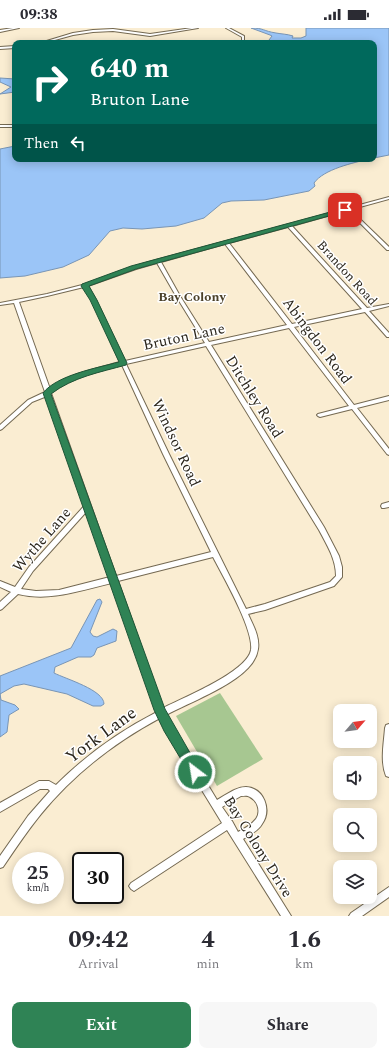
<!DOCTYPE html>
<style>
:root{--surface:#fff;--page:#f7f7f7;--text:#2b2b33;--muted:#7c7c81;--accent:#2f8355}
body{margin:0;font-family:Spectral,serif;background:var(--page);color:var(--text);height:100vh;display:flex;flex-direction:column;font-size:15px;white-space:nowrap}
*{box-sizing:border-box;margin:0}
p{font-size:13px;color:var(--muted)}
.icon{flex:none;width:22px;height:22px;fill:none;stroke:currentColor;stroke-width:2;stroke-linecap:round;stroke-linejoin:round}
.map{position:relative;height:888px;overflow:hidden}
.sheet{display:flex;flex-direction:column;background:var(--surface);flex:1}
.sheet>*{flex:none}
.guide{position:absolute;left:12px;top:12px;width:365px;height:122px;border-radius:8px;box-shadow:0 2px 10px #0003;background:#00695c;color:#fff;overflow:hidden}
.needle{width:26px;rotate:62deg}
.tools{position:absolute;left:333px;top:676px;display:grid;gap:8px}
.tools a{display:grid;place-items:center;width:44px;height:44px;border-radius:8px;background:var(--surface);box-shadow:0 2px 10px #0003;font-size:20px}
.speed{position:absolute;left:12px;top:824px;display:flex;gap:8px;font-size:20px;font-weight:700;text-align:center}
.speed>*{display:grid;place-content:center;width:52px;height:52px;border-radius:50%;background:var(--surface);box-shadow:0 2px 10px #0003;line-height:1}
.speed small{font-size:10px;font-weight:400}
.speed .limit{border:2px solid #111;border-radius:6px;background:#fff;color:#111}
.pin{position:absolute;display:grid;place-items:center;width:34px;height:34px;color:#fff;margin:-17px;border-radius:8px;box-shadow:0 2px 6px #0006}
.me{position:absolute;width:44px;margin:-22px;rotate:329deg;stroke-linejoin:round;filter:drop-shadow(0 0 3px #0008)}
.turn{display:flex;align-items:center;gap:14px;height:84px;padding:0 12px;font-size:18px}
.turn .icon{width:52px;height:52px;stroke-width:2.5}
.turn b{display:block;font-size:28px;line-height:34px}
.then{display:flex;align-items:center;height:38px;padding:0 12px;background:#0003;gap:8px;font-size:15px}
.eta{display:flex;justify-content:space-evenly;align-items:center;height:68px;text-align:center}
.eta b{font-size:24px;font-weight:700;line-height:28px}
.cta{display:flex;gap:8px;margin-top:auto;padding:8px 12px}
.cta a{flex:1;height:46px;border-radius:8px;background:var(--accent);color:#fff;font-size:16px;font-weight:700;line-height:46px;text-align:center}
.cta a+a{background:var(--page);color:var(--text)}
.status{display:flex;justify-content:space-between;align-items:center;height:28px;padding:0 20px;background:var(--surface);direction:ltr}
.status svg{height:11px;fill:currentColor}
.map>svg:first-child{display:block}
.green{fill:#a7c791}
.water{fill:#9bc5f7;stroke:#7995b5}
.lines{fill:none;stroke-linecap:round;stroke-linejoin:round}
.minor-casing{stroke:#746952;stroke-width:2}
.minor{fill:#fff;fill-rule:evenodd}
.route{fill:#2f8355;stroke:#1f5537}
.labels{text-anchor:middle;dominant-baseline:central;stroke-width:3;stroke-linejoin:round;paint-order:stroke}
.far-street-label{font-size:13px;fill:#2b261c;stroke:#fff}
.far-neighbourhood-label{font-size:13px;font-weight:bold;fill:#4b412a;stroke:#fff}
.street-label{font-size:15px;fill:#2b261c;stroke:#fff}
.near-street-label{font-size:18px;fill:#2b261c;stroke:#fff}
</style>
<div class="status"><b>09:38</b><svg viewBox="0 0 49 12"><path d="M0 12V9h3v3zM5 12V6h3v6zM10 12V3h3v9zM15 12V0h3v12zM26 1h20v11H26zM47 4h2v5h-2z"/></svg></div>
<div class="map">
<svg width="389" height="888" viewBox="0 0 389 888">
<rect width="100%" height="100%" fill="#faedd2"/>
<polygon class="green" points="220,665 263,731 217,758 176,688"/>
<g class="water">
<path d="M251,0C264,0 263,3 276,5C281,6 287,6 293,8L292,10H301L306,8V0H389V127L374,130V15H271L269,12L272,8L270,7Z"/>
<polygon points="0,50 15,51 15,64 0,66 11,59 0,54"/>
<path d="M15,118V131H369C353,135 324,141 314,155L315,158L309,163L264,172L231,173L222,175L204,190L176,198L142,201L123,200L110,203L89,227L63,239L25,248L0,250V121Z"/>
<path d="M100,571L102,574L90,604L93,608L97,609L113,601L117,603L116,613L97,620L94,627L91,629H78L55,639L54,645C66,651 104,662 104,676L101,678H93L67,666L24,656L14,658L0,666L1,672L15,677L19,681L9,687L7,704L0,709V648L71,620L97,572Z"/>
</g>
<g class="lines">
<defs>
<g id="minor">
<polygon points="13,0 19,0 0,4 0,2"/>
<polygon points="192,0 198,0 150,8 113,3 93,4 73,7 44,15 40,15 73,5 93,2 113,1 150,6"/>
<polygon points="226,0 229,0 244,8 244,12 240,15 237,15 242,12 242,9"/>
<polygon points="15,18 15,20 0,21 0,19"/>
<rect x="0" y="97" width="15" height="2"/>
<path d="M389,169V171L349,182L360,191L389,219V222H387L358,193L345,183L292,198L367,280L389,276V278L369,283L389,305V309H387L365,284L294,299L354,377L389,368V372L357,380L389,421V427L387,426L352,381L320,389L318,388L317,387L318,386L349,378L289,300L211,317L324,499L339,528L342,539V549L334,558L265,582L248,586C253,597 260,609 258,621C257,628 253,635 248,640C230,659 191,674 166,687L171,696L217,772C226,767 236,759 246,759C264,760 272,782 262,796C258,803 250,807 243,811L291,888H281L227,802L137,861L134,863L131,861L129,858L131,855L222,795L165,702L160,690C115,714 73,747 41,786C27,803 15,821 3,839L0,840V828L28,788L50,763L48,761H40L0,784V775L39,753H49L56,757C86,727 120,703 157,684L112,555C81,562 50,574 18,566L2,581L0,582V574L11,564L0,559V553L15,559L29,539L85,477L47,368L32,374L2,401L0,402V397L28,372L45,364L14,275L0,277V275L47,266L86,256L132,239L156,232ZM288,199L362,281L292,296L229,215ZM225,216L287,297L209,314L180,268L161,234ZM157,235L176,268L205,315L125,333L96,272L88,258L136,241ZM84,259L92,272L120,334C98,340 68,346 50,361L19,274L47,268ZM206,318L319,502C327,517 336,531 336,548L330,554L265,576L246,581L169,426L126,336ZM122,337L163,426L211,524L116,548L51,365C71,349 98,344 122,337ZM87,483L110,549L59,562L36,563L21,561L33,543ZM213,529C223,548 254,602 251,622C247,644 183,670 163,680L118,553ZM241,768C244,768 247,767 250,769C258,773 261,784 256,791C251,797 244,801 238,804L232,793L231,792L222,779Z"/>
<polygon points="389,474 389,479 384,480 382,480 381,478 382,476"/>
<path d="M389,696V749L386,748C380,733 384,715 385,700L386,697Z"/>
<polygon points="389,859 389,869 362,888 349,888 351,885"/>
</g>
</defs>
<use href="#minor" class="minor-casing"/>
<use href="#minor" class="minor"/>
</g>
<path class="route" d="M345,180L348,182L347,183L136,241L89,258L97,272L127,335L126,337C101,344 73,349 51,366L165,681L201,744L199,748L195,750L191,748L164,703L154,682L43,365C57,347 97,340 119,334L90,272L81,258L82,256L131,238Z"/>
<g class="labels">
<g class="far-street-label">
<text transform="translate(347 245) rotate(48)">Brandon Road</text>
</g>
<g class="far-neighbourhood-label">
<text x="192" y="269">Bay Colony</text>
</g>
<g class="street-label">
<text transform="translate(184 309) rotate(-12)">Bruton Lane</text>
<text transform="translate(317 313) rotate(53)">Abingdon Road</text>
<text transform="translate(254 369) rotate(58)">Ditchley Road</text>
<text transform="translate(176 415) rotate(65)">Windsor Road</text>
<text transform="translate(42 512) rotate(-49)">Wythe Lane</text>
<text transform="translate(258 819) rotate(58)">Bay Colony Drive</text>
</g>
<g class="near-street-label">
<text transform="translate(101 707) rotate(-36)">York Lane</text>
</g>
</g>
</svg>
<div class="tools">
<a><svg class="needle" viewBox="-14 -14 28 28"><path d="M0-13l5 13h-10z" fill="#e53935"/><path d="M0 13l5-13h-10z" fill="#7c7c81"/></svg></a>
<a><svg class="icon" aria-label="sound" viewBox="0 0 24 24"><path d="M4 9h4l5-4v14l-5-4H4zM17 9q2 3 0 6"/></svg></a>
<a><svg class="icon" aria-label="search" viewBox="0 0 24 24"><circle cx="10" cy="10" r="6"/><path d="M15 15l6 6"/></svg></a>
<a><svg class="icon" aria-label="layers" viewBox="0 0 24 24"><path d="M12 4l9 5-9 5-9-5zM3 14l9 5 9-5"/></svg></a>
</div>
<div class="speed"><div>25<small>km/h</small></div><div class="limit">30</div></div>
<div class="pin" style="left:345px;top:182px;background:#d93025"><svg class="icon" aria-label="arrive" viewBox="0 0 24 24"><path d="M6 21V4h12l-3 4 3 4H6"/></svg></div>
<svg class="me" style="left:195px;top:744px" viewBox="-20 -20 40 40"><circle r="17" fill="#2f8355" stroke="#fff" stroke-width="3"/><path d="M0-11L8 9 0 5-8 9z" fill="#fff"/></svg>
<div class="guide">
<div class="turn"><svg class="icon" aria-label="right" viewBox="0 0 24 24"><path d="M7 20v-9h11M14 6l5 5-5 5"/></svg><div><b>640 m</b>Bruton Lane</div></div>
<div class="then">Then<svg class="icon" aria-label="left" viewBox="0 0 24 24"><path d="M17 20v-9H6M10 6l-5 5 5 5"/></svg></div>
</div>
</div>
<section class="sheet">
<div class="eta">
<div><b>09:42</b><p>Arrival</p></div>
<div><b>4</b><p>min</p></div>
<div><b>1.6</b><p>km</p></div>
</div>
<div class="cta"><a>Exit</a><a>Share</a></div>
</section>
